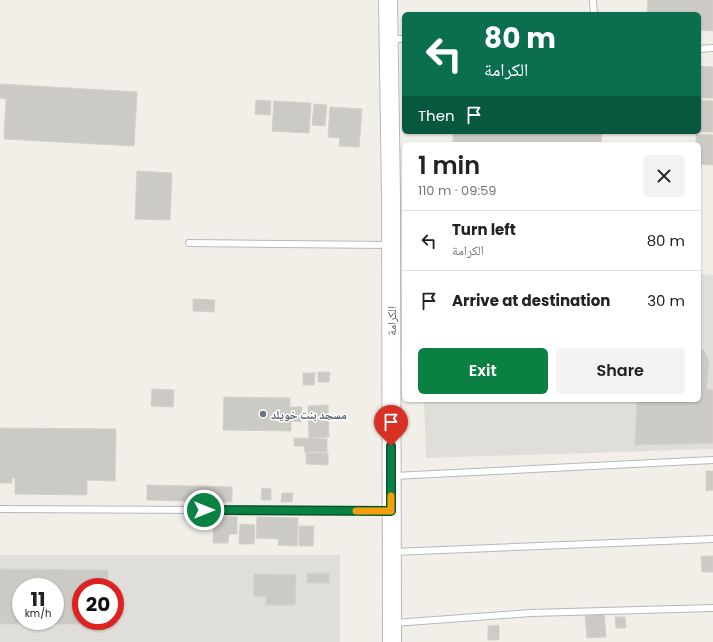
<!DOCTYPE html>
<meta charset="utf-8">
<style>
:root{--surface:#fff;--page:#f2f2f2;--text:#222;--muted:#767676;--line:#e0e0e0;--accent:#0b8043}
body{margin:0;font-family:Poppins,"Noto Naskh Arabic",sans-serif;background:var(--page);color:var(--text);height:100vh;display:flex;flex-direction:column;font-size:15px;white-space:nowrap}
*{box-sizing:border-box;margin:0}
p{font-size:13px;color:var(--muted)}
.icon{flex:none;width:22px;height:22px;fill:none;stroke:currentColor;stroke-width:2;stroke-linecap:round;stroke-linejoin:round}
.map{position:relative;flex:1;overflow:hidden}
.details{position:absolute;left:402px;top:142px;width:299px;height:260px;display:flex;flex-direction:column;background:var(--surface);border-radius:6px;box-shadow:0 1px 3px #0004}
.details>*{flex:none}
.hud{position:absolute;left:402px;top:12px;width:299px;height:122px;border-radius:6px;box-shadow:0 1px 3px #0004;background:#0b6e4f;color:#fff;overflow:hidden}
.speed{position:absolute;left:12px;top:578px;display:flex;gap:8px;font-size:20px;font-weight:700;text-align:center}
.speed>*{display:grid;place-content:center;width:52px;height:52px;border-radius:50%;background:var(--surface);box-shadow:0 1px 3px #0004;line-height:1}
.speed small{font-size:10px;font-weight:400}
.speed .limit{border:6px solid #d22;background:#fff;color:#111}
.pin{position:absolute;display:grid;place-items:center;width:34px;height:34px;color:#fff;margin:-41px -17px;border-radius:50% 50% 50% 0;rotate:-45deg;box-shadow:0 0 4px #0007}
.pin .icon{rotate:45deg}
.me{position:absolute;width:44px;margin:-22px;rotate:90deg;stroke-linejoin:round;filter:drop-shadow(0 0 3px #0008)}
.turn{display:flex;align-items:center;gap:14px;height:84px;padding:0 16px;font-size:18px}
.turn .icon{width:52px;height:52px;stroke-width:2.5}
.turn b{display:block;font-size:28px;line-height:34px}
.then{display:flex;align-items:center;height:38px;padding:0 16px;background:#0003;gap:8px;font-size:15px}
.round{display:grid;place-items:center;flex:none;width:42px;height:42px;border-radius:6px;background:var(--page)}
.overview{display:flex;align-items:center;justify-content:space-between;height:68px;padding:0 16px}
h1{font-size:24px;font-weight:600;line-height:30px}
.button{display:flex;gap:8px;margin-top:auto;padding:8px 16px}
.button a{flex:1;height:46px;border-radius:6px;background:var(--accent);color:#fff;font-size:16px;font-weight:600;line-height:46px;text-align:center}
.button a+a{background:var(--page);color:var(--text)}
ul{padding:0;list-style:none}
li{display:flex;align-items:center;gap:12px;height:60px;padding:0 16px;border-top:1px solid var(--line)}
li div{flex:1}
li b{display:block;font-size:15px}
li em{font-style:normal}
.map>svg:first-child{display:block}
.industrial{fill:#e0deda;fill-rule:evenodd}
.building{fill:#cccac5;stroke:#d6d1c6;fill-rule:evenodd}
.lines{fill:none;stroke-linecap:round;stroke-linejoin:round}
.lane-casing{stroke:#b5b8bc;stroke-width:8}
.secondary-casing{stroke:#b6babf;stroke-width:20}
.lane{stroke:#fff;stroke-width:6}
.secondary{stroke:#fff;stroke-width:18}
.route-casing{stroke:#07532c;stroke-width:10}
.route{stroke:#0b8043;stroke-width:7}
.slow{stroke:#f59e0b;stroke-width:7}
.worship-dot{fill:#6b7280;stroke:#fff;stroke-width:1.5}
.labels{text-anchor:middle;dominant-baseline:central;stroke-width:3;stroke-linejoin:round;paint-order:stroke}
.street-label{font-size:12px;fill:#5f6368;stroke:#fff}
.worship-label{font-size:12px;font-weight:bold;fill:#5b616d;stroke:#fff;text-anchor:start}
</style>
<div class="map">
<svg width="713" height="642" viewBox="0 0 713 642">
<rect width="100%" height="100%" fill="#f1efe8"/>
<g class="industrial">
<polygon points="699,274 713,275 713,449 426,458 424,400 699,400"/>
<path d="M0,555H340V642H0ZM21,587H55V621H21ZM81,587H115V621H81Z"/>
</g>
<g class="building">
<polygon points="648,0 713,0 713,31 699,30 699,14 647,14"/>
<polygon points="700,66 713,67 713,98 699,98"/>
<polygon points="0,84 137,92 134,146 4,139 6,99 0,98"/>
<polygon points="256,100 271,101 270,115 255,114"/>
<polygon points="699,100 713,101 713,132 699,132"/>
<polygon points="274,101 311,103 309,133 272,131"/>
<polygon points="314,104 327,105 325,126 312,125"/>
<polygon points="330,107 362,109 359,147 339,146 340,138 328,137"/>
<polygon points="453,132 547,132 546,144 494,144 453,142"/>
<polygon points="547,132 602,132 601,144 546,144"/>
<polygon points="696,134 713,135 713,165 699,164 699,144 696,144"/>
<polygon points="137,171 172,173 170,220 135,219"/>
<polygon points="193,299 215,300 214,312 193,311"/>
<polygon points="699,348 704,350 709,362 706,390 713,390 713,443 635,445 637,400 699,400"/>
<polygon points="318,372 330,372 329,382 318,382"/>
<polygon points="303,373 315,373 314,385 303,385"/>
<polygon points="152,389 174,390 173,407 151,406"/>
<polygon points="224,397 290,398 290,407 302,407 301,422 291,421 291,431 223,430"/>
<polygon points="328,405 329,437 309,438 308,406"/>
<polygon points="0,428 116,429 115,481 87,480 87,495 15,494 15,478 12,478 12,483 0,483"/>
<polygon points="294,438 327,439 327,452 304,452 305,446 294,446"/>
<polygon points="306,453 328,453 328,465 306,464"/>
<polygon points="706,471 713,471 713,490 706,491"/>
<polygon points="147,485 232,487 232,502 147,500"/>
<polygon points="262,488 271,489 271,500 261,500"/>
<polygon points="282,493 293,493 292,502 281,502"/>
<polygon points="214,516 237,517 237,534 229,534 228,543 213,543"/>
<polygon points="257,517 298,518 297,546 278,545 279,539 256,538"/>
<polygon points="240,524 255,525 254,544 239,544"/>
<polygon points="299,526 314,526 313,546 299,546"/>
<polygon points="701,556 713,556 713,572 702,572"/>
<path d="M0,569L108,570V579H101V587H81V621H101V624H0ZM21,587H55V621H21Z"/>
<rect x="307" y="573" width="22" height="10"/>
<polygon points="254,574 296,575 295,605 266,605 266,597 254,596"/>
<polygon points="604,614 606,637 587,638 585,615"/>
<polygon points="615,617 625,617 626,628 616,628"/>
<polygon points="499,625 499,640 488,640 488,626"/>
</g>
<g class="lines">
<defs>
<g id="lane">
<polyline points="593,0 594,14"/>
<polyline points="390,39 404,39"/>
<polyline points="699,49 713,48"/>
<polyline points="189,243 390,245"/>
<polyline points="393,476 713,460"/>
<polyline points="0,509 390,511"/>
<polyline points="393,552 713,539"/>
<polyline points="394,623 531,613 713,608"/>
</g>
<polyline id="secondary" points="388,0 391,195 392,642"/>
</defs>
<use href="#lane" class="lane-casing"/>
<use href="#secondary" class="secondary-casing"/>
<use href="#lane" class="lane"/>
<use href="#secondary" class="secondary"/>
</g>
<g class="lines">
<defs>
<polyline id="route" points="204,510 391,511 391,446"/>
</defs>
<use href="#route" class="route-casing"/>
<use href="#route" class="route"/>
<polyline class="slow" points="356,511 391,511 391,496"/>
</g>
<circle class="worship-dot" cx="263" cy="414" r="4"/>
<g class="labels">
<g class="street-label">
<text transform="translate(391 321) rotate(-90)">الكرامة</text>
</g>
<g class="worship-label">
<text x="271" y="414">مسجد بنت خويلد</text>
</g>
</g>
</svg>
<div class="speed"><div>11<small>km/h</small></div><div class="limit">20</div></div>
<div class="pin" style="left:391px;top:446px;background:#d93025"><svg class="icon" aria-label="arrive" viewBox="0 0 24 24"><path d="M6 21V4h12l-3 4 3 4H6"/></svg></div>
<svg class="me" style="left:204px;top:510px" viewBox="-20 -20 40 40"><circle r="17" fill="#0b8043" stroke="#fff" stroke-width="3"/><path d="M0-11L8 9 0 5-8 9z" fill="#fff"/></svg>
<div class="hud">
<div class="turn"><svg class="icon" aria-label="left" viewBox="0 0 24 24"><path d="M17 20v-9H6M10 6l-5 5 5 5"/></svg><div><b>80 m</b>الكرامة</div></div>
<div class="then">Then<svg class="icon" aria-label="arrive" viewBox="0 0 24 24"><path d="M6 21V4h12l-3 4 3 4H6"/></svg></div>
</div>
<section class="details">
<div class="overview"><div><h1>1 min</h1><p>110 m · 09:59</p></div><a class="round"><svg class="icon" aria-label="close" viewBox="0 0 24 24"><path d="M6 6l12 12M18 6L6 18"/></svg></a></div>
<ul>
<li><svg class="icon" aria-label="left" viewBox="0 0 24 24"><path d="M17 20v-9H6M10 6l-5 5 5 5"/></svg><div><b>Turn left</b><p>الكرامة</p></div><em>80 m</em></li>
<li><svg class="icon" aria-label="arrive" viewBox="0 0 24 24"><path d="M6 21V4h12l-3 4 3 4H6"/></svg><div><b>Arrive at destination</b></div><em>30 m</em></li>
</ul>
<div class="button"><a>Exit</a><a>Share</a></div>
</section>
</div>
